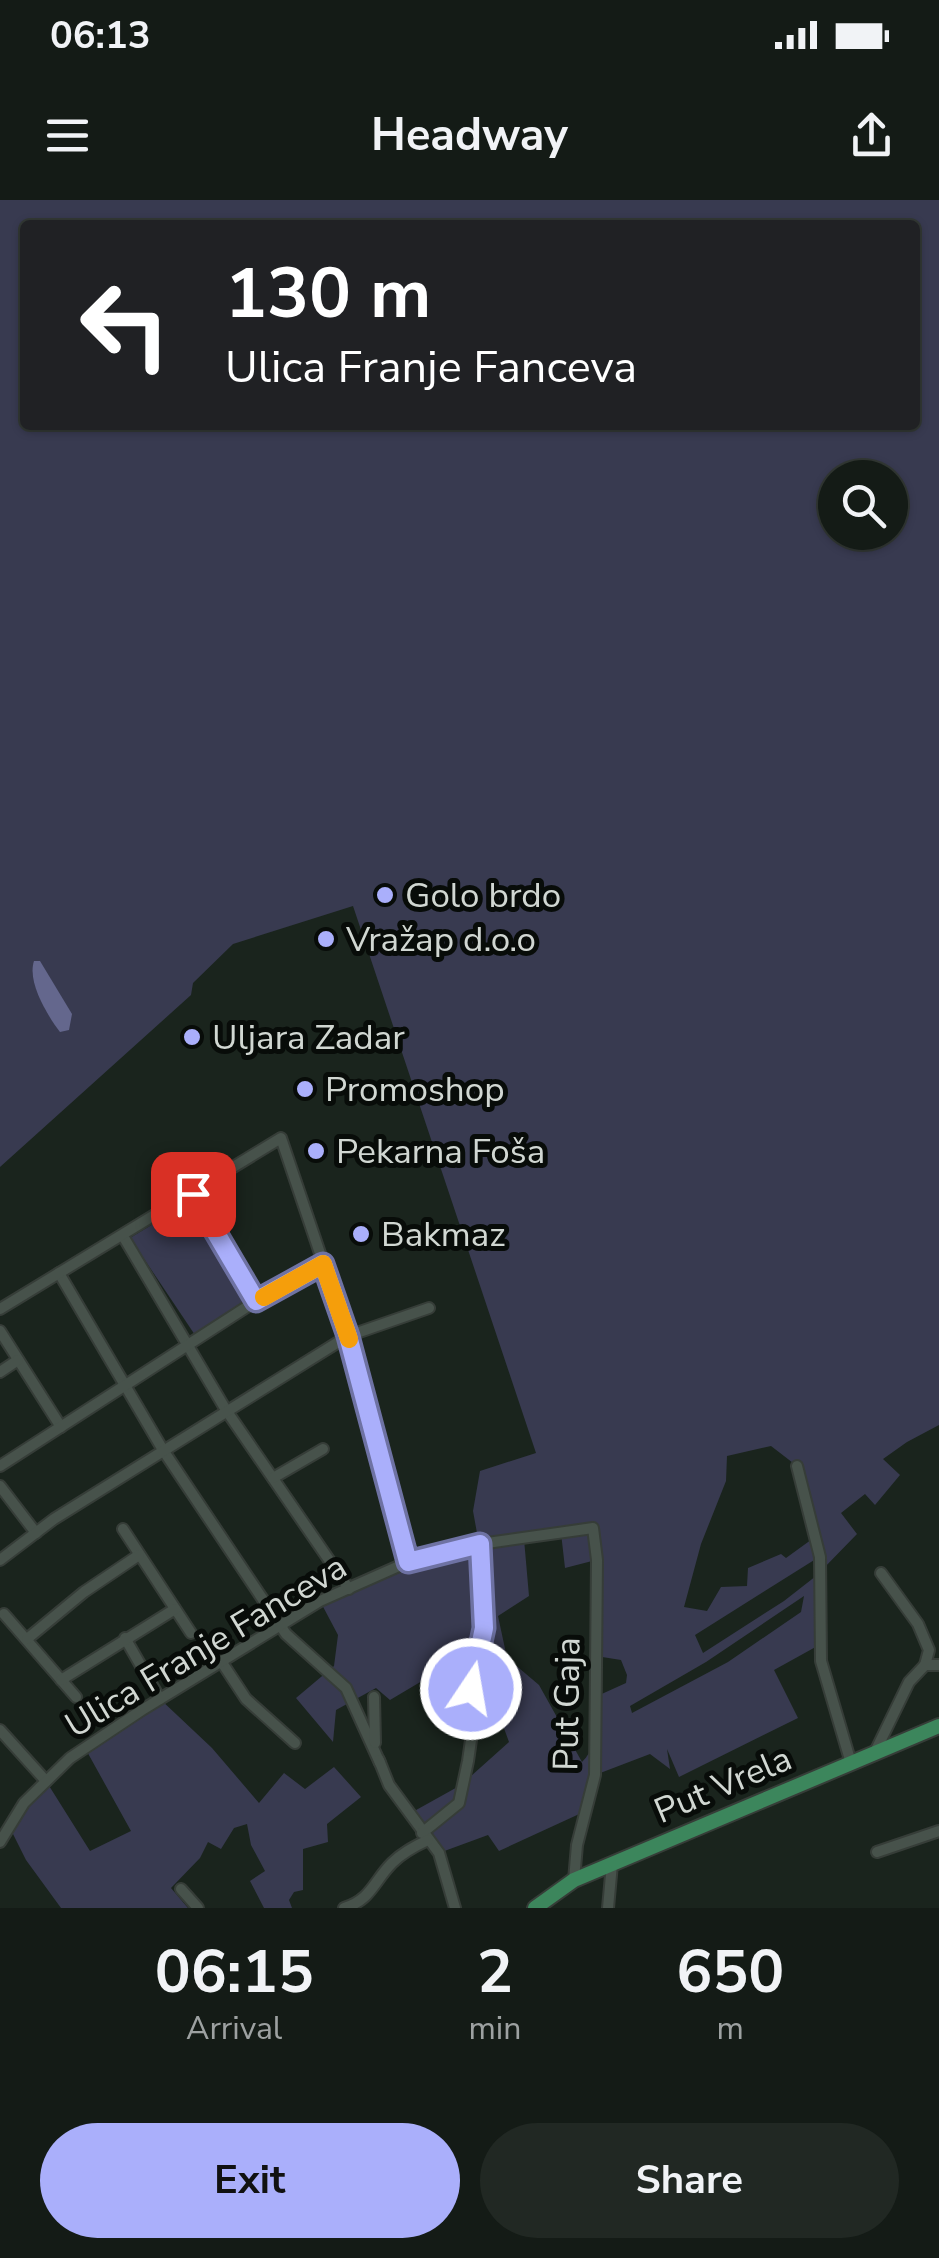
<!DOCTYPE html>
<meta charset="utf-8">
<style>
:root{--surface:#141b16;--page:#212823;--text:#f1f3f6;--muted:#9da1a1;--line:#333935;--accent:#aaaffb}
body{margin:0;font-family:"Nunito Sans",sans-serif;background:var(--page);color:var(--text);height:100vh;display:flex;flex-direction:column;font-size:38px;white-space:nowrap}
*{box-sizing:border-box;margin:0}
p{font-size:32px;color:var(--muted)}
.icon{flex:none;width:55px;height:55px;fill:none;stroke:currentColor;stroke-width:2;stroke-linecap:round;stroke-linejoin:round}
.map{position:relative;height:1708px;overflow:hidden}
.sheet{display:flex;flex-direction:column;background:var(--surface);flex:1}
.sheet>*{flex:none}
.banner{position:absolute;left:20px;top:20px;width:900px;height:210px;border-radius:10px;box-shadow:0 2px 8px #0004,0 0 0 2px var(--line);background:#202124;color:#fff;overflow:hidden}
.buttons{position:absolute;left:818px;top:260px;display:grid;gap:20px}
.buttons a{display:grid;place-items:center;width:90px;height:90px;border-radius:50%;background:var(--surface);box-shadow:0 2px 8px #0004,0 0 0 2px var(--line);font-size:50px}
.pin{position:absolute;display:grid;place-items:center;width:85px;height:85px;color:#fff;margin:-42px;border-radius:20px;box-shadow:0 5px 15px #0006}
.me{position:absolute;width:110px;margin:-55px;rotate:12deg;stroke-linejoin:round;filter:drop-shadow(0 0 8px #0008)}
.turn{display:flex;align-items:center;gap:35px;height:210px;padding:0 40px;font-size:45px}
.turn .icon{width:130px;height:130px;stroke-width:2.5}
.turn b{display:block;font-size:70px;line-height:85px}
.eta{display:flex;justify-content:space-evenly;align-items:center;height:170px;text-align:center}
.eta b{font-size:60px;font-weight:700;line-height:70px}
.button{display:flex;gap:20px;margin-top:auto;padding:20px 40px}
.button a{flex:1;height:115px;border-radius:60px;background:var(--accent);color:#111;font-size:40px;font-weight:700;line-height:115px;text-align:center}
.button a+a{background:var(--page);color:var(--text)}
.status{display:flex;justify-content:space-between;align-items:center;height:70px;padding:0 50px;background:var(--surface);direction:ltr}
.status svg{height:28px;fill:currentColor}
header{display:flex;justify-content:space-between;align-items:center;height:130px;padding:0 40px;background:var(--surface);font-size:45px;font-weight:700}
.map>svg:first-child{display:block}
.green{fill:#383a50;fill-rule:evenodd}
.water{fill:#64678d}
.lines{fill:none;stroke-linecap:round;stroke-linejoin:round}
.minor-casing{stroke:#363d38;stroke-width:14}
.major-casing{stroke:#363d38;stroke-width:18}
.minor{stroke:#47524b;stroke-width:10}
.major{stroke:#3c865c;stroke-width:14}
.route-casing{stroke:#6e72a3;stroke-width:25}
.route{stroke:#aaaffb;stroke-width:18}
.slow{stroke:#f59e0b;stroke-width:18}
.poi-dot{fill:#aaaffb;stroke:#080c09;stroke-width:4}
.labels{text-anchor:middle;dominant-baseline:central;stroke-width:10;stroke-linejoin:round;paint-order:stroke}
.poi-label{font-size:35px;fill:#d1d7d2;stroke:#080c09;text-anchor:start}
.street-label{font-size:35px;fill:#d1d7d2;stroke:#080c09}
</style>
<div class="status"><b>06:13</b><svg viewBox="0 0 49 12"><path d="M0 12V9h3v3zM5 12V6h3v6zM10 12V3h3v9zM15 12V0h3v12zM26 1h20v11H26zM47 4h2v5h-2z"/></svg></div>
<header><svg class="icon" aria-label="menu" viewBox="0 0 24 24"><path d="M4 6h16M4 12h16M4 18h16"/></svg>Headway<svg class="icon" aria-label="share" viewBox="0 0 24 24"><path d="M12 15V3M7 8l5-5 5 5M5 13v7h14v-7"/></svg></header>
<div class="map">
<svg width="939" height="1708" viewBox="0 0 939 1708">
<rect width="100%" height="100%" fill="#1a241d"/>
<g class="green">
<path d="M0,0H939V1225L907,1242L883,1259L900,1275L875,1305L865,1294L841,1313L857,1334L821,1371L819,1357L695,1435L703,1453L784,1401L816,1376L821,1444L774,1470L798,1518L679,1577L667,1549L670,1569L650,1554L595,1575L588,1610L499,1651L488,1635L439,1653L409,1614L461,1585L509,1542L494,1501L520,1492L505,1464L435,1491L422,1481L390,1500L376,1488L336,1510L333,1542L296,1498L334,1466L338,1435L320,1401L408,1362L479,1344L473,1311L480,1271L536,1253L353,706L233,744L193,783L191,795L0,967ZM25,25H915V225H25ZM835,278H890V332H835ZM771,1246L797,1266L815,1337L786,1358L781,1354L748,1368L747,1386L721,1387L707,1411L684,1407L701,1344L726,1281L727,1256ZM561,1333L565,1368L596,1360V1456L621,1460L627,1475L626,1483L595,1497C595,1518 599,1546 582,1562L539,1485L507,1458L498,1416L529,1396L524,1339ZM804,1396L801,1412L728,1462L632,1513L630,1506L706,1462Z"/>
<polygon points="191,1001 248,1102 195,1135 130,1038"/>
<polygon points="160,1499 212,1548 259,1603 284,1573 305,1589 334,1567 361,1597 327,1624 328,1642 303,1649 303,1690 294,1692 289,1700 292,1708 264,1708 250,1681 265,1671 251,1645 247,1624 234,1628 221,1649 208,1642 200,1658 171,1688 188,1708 61,1708 26,1660 10,1628 46,1581 90,1651 131,1631 85,1548"/>
</g>
<path class="water" d="M34,761H40L72,814L69,830L60,832C47,815 27,782 34,761Z"/>
<g class="lines">
<defs>
<g id="minor">
<polyline points="193,994 256,1101"/>
<polyline points="123,1036 226,1210 349,1389"/>
<polyline points="59,1073 163,1250 286,1434 346,1488 380,1563"/>
<polyline points="0,1109 281,938 348,1136 408,1362"/>
<polyline points="0,1131 61,1227"/>
<polyline points="0,1172 18,1160"/>
<polyline points="0,1266 256,1101 323,1065"/>
<polyline points="797,1266 820,1357 821,1461 851,1563"/>
<polyline points="273,1278 323,1249"/>
<polyline points="0,1286 36,1333"/>
<polyline points="123,1329 191,1433"/>
<polyline points="0,1360 54,1319 348,1136 429,1108"/>
<polyline points="881,1373 918,1424 929,1450 925,1465"/>
<polyline points="4,1414 76,1497"/>
<polyline points="125,1438 160,1499"/>
<polyline points="27,1439 84,1392 139,1355"/>
<polyline points="221,1461 246,1499 295,1543"/>
<polyline points="61,1480 175,1409"/>
<polyline points="374,1497 375,1543"/>
<polyline points="0,1530 46,1581"/>
<polyline points="875,1552 909,1482 925,1465 939,1465"/>
<polyline points="379,1560 389,1585 439,1653 455,1708"/>
<polyline points="422,1633 459,1603 468,1561 472,1533 471,1489 484,1429 480,1344"/>
<polyline points="0,1642 24,1603 70,1558 142,1510 320,1401 408,1362 480,1344 593,1328 597,1360 595,1575 577,1645 574,1680"/>
<polyline points="877,1652 939,1631"/>
<polyline points="181,1689 198,1708"/>
<path d="M344,1708C371,1700 374,1681 392,1663C403,1652 415,1646 428,1640"/>
<polyline points="608,1708 612,1664"/>
</g>
<polyline id="major" points="535,1708 574,1680 939,1526"/>
</defs>
<use href="#minor" class="minor-casing"/>
<use href="#major" class="major-casing"/>
<use href="#minor" class="minor"/>
<use href="#major" class="major"/>
</g>
<g class="lines">
<defs>
<polyline id="route" points="193,994 256,1101 323,1064 348,1136 408,1362 480,1344 484,1428 471,1489"/>
</defs>
<use href="#route" class="route-casing"/>
<use href="#route" class="route"/>
<polyline class="slow" points="264,1097 323,1064 349,1139"/>
</g>
<g class="poi-dot">
<circle cx="385" cy="695" r="10"/>
<circle cx="326" cy="739" r="10"/>
<circle cx="192" cy="837" r="10"/>
<circle cx="305" cy="889" r="10"/>
<circle cx="316" cy="951" r="10"/>
<circle cx="361" cy="1034" r="10"/>
</g>
<g class="labels">
<g class="poi-label">
<text x="405" y="695">Golo brdo</text>
<text x="346" y="739">Vražap d.o.o</text>
<text x="212" y="837">Uljara Zadar</text>
<text x="325" y="889">Promoshop</text>
<text x="336" y="951">Pekarna Foša</text>
<text x="381" y="1034">Bakmaz</text>
</g>
<g class="street-label">
<text transform="translate(206 1446) rotate(-31)">Ulica Franje Fanceva</text>
<text transform="translate(567 1504) rotate(-89)">Put Gaja</text>
<text transform="translate(723 1585) rotate(-23)">Put Vrela</text>
</g>
</g>
</svg>
<div class="buttons">
<a><svg class="icon" aria-label="search" viewBox="0 0 24 24"><circle cx="10" cy="10" r="6"/><path d="M15 15l6 6"/></svg></a>
</div>
<div class="pin" style="left:193px;top:994px;background:#d93025"><svg class="icon" aria-label="arrive" viewBox="0 0 24 24"><path d="M6 21V4h12l-3 4 3 4H6"/></svg></div>
<svg class="me" style="left:471px;top:1489px" viewBox="-20 -20 40 40"><circle r="17" fill="#aaaffb" stroke="#fff" stroke-width="3"/><path d="M0-11L8 9 0 5-8 9z" fill="#fff"/></svg>
<div class="banner">
<div class="turn"><svg class="icon" aria-label="left" viewBox="0 0 24 24"><path d="M17 20v-9H6M10 6l-5 5 5 5"/></svg><div><b>130 m</b>Ulica Franje Fanceva</div></div>
</div>
</div>
<section class="sheet">
<div class="eta">
<div><b>06:15</b><p>Arrival</p></div>
<div><b>2</b><p>min</p></div>
<div><b>650</b><p>m</p></div>
</div>
<div class="button"><a>Exit</a><a>Share</a></div>
</section>
